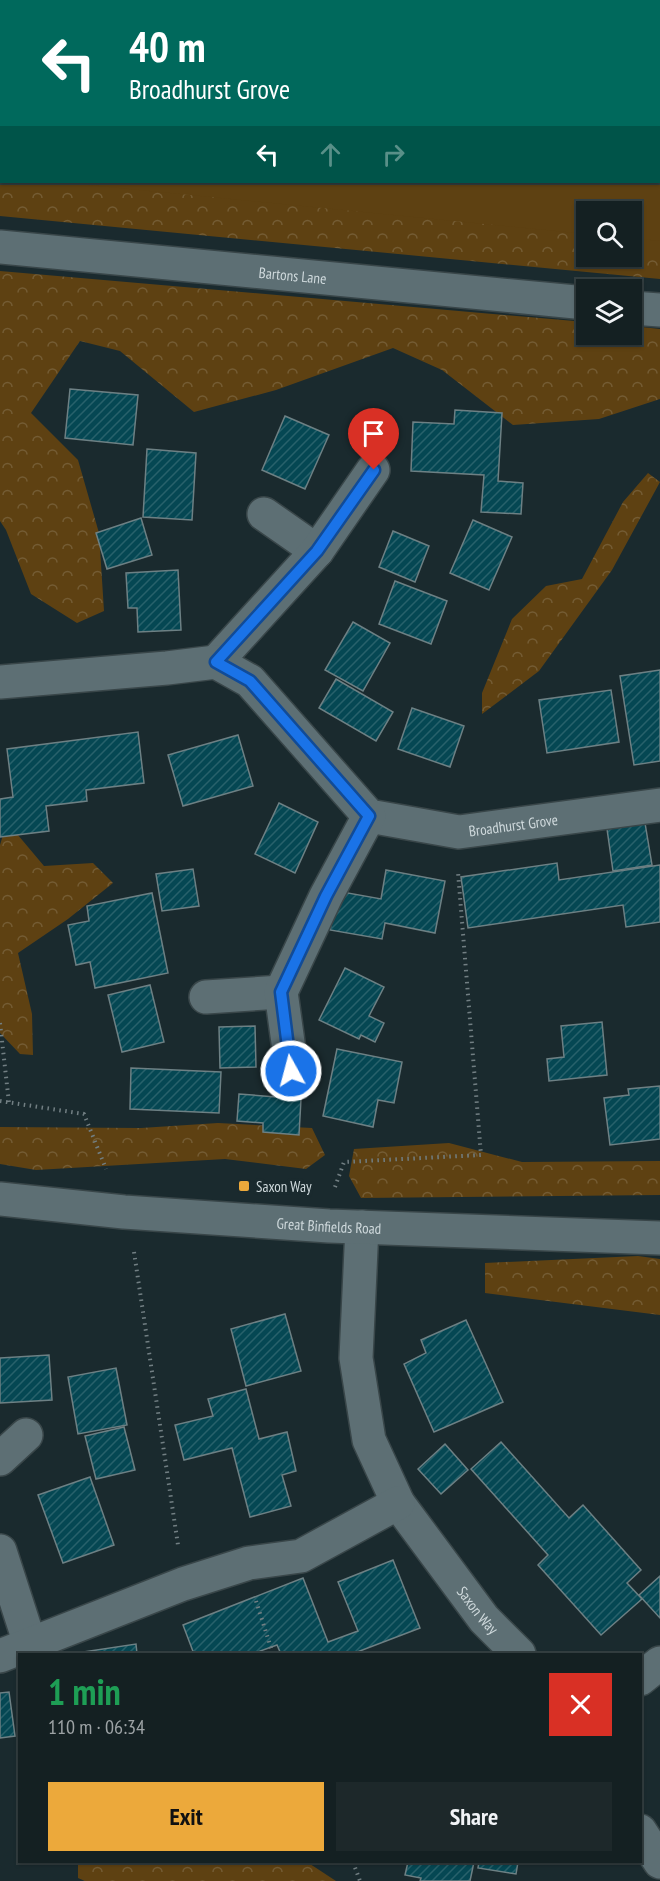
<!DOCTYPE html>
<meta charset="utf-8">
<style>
:root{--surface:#142022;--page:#1d282a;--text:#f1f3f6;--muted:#9da3a5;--line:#333e40;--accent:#eca93b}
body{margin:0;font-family:"PT Sans Narrow",sans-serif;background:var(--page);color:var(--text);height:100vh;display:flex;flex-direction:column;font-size:22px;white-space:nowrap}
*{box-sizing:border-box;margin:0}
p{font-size:20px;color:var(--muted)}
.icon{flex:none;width:33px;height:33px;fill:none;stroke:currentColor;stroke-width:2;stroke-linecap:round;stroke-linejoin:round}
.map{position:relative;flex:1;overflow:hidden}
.drawer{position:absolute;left:18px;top:1653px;width:624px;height:210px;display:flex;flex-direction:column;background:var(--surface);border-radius:0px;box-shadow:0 2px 4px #0004,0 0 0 2px var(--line)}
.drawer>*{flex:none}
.banner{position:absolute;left:0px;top:0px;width:660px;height:183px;box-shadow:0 2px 4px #0004,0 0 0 2px var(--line);background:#00695c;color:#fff;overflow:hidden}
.buttons{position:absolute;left:576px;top:201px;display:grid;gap:12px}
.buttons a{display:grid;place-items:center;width:66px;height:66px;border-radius:0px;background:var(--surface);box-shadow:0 2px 4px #0004,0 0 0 2px var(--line);font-size:30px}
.pin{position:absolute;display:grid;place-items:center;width:51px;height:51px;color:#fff;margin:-62px -26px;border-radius:50% 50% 50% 0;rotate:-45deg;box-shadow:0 0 6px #0007}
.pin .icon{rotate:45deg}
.me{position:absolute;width:66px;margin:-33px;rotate:353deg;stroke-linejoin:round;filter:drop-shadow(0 0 4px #0008)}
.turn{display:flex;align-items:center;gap:21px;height:126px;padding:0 30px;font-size:27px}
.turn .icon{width:78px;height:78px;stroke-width:2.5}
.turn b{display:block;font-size:42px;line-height:51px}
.lanes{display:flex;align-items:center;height:57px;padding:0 30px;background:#0003;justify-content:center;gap:30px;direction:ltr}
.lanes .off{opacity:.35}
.round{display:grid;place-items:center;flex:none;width:63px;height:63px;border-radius:0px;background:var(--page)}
.head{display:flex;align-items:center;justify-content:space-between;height:102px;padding:0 30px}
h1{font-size:36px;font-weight:700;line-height:45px;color:#1e9e55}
.primary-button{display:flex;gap:12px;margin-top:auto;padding:12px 30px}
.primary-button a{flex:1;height:69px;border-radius:0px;background:var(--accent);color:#111;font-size:24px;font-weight:700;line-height:69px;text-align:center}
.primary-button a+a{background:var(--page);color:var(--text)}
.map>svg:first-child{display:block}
.forest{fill:url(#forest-crowns);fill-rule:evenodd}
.park{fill:#5e4112}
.building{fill:url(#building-hatch);stroke:#6d8084;stroke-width:1.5}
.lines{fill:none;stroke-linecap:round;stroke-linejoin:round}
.street-casing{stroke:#394649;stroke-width:36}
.secondary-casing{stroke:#394649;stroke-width:36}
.path{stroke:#727f83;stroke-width:4;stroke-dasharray:1.5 4.5;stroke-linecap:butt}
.street{stroke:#5d6f74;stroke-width:33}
.secondary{stroke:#5d6f74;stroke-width:33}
.route-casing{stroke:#114b97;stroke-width:15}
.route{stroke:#1a73e8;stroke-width:10}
.poi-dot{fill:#eca93b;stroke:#1a2a2e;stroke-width:2}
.labels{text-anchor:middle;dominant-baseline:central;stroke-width:6;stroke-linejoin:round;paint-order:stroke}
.street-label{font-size:15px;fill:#cfd9dc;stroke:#1a2a2e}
.poi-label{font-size:15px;fill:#cfd9dc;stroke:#1a2a2e;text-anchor:start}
</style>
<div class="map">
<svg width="660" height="1881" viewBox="0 0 660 1881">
<defs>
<pattern id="forest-crowns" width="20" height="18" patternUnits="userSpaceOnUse" patternTransform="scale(1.5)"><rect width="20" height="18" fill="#5e4112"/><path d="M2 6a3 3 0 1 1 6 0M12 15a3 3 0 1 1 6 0" fill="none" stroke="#745c34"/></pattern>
<pattern id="building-hatch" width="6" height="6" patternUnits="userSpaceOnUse" patternTransform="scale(1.5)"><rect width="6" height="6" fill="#054753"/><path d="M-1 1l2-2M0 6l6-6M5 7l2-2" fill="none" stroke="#28616b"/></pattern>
</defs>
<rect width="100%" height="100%" fill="#1a2a2e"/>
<g class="forest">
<path d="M413,0H660V279L0,216V77L2,182H658V2ZM586,212H632V256H586Z"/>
<polygon points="0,271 586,322 586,334 632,334 632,326 660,329 660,399 599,419 513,425 442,370 393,348 276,390 194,412 120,351 80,341 31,413 78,460 99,533 104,611 77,623 31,594 6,530 0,521"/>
<polygon points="648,473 660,482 612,570 539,671 482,714 482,693 512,619 546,586 582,579 623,502"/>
<polygon points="7,822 44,866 93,863 113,883 68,919 18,953 32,1014 33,1055 20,1054 0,1033 0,845"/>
<polygon points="218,1123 312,1128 325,1155 306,1169 225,1159 36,1170 0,1164 0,1127 141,1128"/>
<polygon points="449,1143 522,1162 660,1161 660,1195 361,1198 349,1176 354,1149"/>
<polygon points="638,1256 660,1259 660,1315 485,1293 485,1263"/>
<polygon points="78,1862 307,1862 336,1881 85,1881 78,1878"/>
</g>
<polygon class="park" points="0,0 660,0 660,241 632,238 632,212 586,212 586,234 58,182 658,182 658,2 2,2 1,176"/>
<g class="building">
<polygon points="70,389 138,395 133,445 65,438"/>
<polygon points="455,410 502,413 498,481 523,483 521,514 481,512 484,475 411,471 413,422 454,424"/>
<polygon points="285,416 329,435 305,489 262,470"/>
<polygon points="147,449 196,453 192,520 143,517"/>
<polygon points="141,518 152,555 107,569 96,533"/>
<polygon points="473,520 512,537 489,590 450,573"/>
<polygon points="393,531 429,546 415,582 379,567"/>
<polygon points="178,570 181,630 138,632 137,608 128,608 126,573"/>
<polygon points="395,581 447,601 431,644 379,624"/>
<polygon points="353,622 390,643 363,691 325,670"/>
<polygon points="660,670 660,761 634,765 620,676"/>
<polygon points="336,679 393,712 376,741 319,708"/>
<polygon points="611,690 619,742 547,753 539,700"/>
<polygon points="412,708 464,726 450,767 398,749"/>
<polygon points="138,732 144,783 86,790 87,801 46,806 49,831 0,837 0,799 13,797 7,749"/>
<polygon points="238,735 253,786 183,806 168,755"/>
<polygon points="279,803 318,822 295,873 255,854"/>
<polygon points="645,823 652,865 613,871 607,829"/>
<polygon points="557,863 559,880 660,865 660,922 626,927 623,905 468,928 461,877"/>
<polygon points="193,869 199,906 162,911 156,874"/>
<polygon points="386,870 445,881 435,933 385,923 382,939 330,930 337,891 381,899"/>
<polygon points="152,893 168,973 95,988 90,962 76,965 68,925 89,921 87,906"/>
<polygon points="345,968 384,987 369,1016 384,1023 375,1042 361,1035 359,1039 319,1020"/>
<polygon points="150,985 164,1042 122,1052 108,995"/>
<polygon points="602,1022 607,1075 549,1081 547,1059 564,1057 561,1026"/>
<polygon points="255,1026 256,1067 220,1068 219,1027"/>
<polygon points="337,1049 402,1062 394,1103 378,1100 373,1127 323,1116"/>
<polygon points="131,1068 221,1072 219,1113 130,1109"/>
<polygon points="660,1086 660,1139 610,1145 604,1098 629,1095 628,1089"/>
<polygon points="239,1094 301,1099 299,1135 263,1132 263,1123 237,1121"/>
<polygon points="285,1314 301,1371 246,1386 231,1329"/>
<polygon points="466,1320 503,1402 434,1432 404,1364 426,1353 421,1340"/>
<polygon points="49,1355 52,1400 0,1403 0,1358"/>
<polygon points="116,1368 127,1425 78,1434 68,1377"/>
<polygon points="246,1389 259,1439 287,1432 296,1471 282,1475 291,1506 250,1517 232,1448 184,1460 175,1425 213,1416 208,1399"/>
<polygon points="124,1427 135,1470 96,1479 85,1436"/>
<polygon points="501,1442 569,1518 583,1505 641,1570 627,1583 642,1599 601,1635 538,1565 548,1555 471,1469"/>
<polygon points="445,1444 468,1470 441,1494 418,1469"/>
<polygon points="90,1477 114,1545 63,1563 38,1495"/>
<polygon points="393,1560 420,1628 352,1654 281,1654 277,1645 252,1654 194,1654 183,1625 303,1578 328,1642 358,1631 338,1582"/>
<polygon points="660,1576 660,1618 639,1595"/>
<polygon points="136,1644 137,1654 70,1654"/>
<polygon points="9,1692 15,1736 0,1738 0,1693"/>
<polygon points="408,1862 474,1862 470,1881 420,1881 421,1878 405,1875"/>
<polygon points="479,1862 518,1862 516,1874 478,1868"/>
</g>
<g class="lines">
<defs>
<g id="street">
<path id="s1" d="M0,247L586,303"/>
<polyline points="632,308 660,310"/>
<polyline points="264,514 317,551"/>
<polyline points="216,662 317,551 373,470"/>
<path id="s2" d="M0,682L167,668L216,662L250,681L369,816L459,832L660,805"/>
<polyline points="206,997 281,992"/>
<polyline points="292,1071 281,992 326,896 369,816"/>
<path id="s3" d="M362,1227L356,1358L369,1440L398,1503L484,1619L519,1654"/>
<polyline points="0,1459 26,1435"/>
<polyline points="0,1551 30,1644"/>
<polyline points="0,1656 183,1584 249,1563 301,1556 398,1503"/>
<polyline points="640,1679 660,1663"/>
<polyline points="640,1831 660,1862"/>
</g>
<g id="secondary">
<path id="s4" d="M0,1199L124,1212L329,1226L660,1238"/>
</g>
</defs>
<use href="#street" class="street-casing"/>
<use href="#secondary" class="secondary-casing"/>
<g class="path">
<polyline points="32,0 34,2"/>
<polyline points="111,2 114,0"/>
<polyline points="0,36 2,36"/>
<polyline points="0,1023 9,1103"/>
<polyline points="0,1101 84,1114 106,1169"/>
<polyline points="335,1187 344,1162 481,1155 458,872"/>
<polyline points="134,1252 178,1545"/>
<polyline points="256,1601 273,1654"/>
<polyline points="353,1862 360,1881"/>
</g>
<use href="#street" class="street"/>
<use href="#secondary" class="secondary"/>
</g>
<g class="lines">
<defs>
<polyline id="route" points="291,1071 281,992 326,896 369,816 250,681 216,662 317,551 374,470"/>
</defs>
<use href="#route" class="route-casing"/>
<use href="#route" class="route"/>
</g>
<rect class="poi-dot" x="238" y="1180" width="12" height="12" rx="3"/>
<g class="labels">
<g class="street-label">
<text stroke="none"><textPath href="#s1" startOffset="294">Bartons Lane</textPath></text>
<text stroke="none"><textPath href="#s2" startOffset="582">Broadhurst Grove</textPath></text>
<text stroke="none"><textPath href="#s4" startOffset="330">Great Binfields Road</textPath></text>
<text stroke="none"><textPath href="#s3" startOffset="417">Saxon Way</textPath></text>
</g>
<g class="poi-label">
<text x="256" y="1186">Saxon Way</text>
</g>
</g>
</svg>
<div class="buttons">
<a><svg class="icon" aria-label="search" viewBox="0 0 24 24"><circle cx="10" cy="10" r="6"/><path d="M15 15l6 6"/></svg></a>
<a><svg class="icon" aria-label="layers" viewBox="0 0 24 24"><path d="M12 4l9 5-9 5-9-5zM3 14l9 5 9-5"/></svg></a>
</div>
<div class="pin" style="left:374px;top:470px;background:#d93025"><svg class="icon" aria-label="arrive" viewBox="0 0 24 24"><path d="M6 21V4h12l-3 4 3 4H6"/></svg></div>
<svg class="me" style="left:291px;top:1071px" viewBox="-20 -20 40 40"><circle r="17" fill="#1a73e8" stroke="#fff" stroke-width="3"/><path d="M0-11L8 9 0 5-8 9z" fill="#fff"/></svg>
<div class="banner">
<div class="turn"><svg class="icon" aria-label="left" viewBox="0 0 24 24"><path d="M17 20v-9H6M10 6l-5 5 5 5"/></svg><div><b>40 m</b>Broadhurst Grove</div></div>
<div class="lanes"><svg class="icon" aria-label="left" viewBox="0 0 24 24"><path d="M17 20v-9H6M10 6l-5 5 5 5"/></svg><svg class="icon off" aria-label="ahead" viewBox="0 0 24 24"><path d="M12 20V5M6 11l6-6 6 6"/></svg><svg class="icon off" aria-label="right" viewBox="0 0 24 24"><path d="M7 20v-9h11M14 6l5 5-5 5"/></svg></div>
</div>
<section class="drawer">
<div class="head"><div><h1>1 min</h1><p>110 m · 06:34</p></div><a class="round" style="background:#d93025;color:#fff"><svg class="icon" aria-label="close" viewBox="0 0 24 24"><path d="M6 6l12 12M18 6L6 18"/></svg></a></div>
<div class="primary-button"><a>Exit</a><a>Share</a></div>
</section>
</div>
